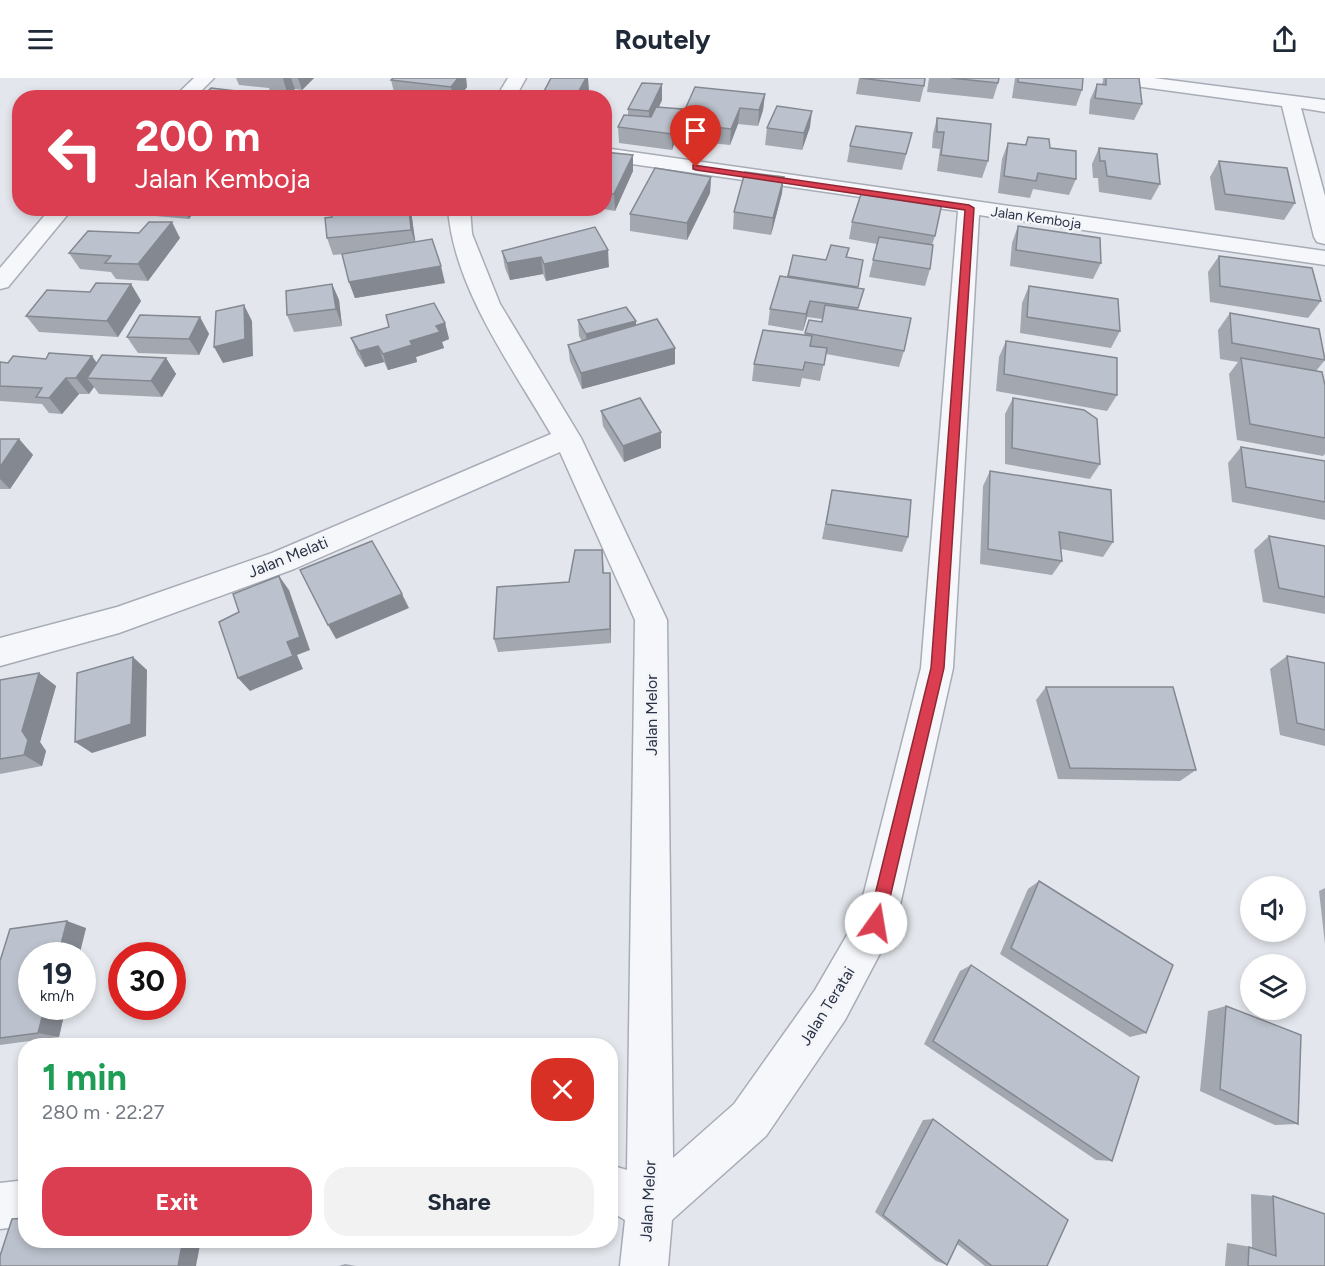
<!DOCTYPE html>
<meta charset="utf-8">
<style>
:root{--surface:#fff;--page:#f2f2f3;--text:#1f2937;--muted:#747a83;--accent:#db3e50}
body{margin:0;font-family:Figtree,sans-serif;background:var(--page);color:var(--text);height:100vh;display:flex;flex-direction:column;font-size:22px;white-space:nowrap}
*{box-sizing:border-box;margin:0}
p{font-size:20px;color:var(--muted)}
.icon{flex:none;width:33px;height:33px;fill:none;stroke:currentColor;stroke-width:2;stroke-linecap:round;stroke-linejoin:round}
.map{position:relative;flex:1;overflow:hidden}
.side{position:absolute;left:18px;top:960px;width:600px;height:210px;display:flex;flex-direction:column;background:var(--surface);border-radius:24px;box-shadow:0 3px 9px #0003}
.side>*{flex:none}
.banner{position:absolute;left:12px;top:12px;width:600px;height:126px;border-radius:24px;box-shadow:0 3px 9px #0003;background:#db3e50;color:#fff;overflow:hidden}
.buttons{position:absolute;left:1240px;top:798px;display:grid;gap:12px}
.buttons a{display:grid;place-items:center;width:66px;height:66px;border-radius:50%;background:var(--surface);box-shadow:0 3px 9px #0003;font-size:30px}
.speed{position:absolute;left:18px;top:864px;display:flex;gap:12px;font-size:30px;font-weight:700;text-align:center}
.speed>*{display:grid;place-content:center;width:78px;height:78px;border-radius:50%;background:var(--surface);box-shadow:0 3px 9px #0003;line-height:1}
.speed small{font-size:15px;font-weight:400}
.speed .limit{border:9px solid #d22;background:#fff;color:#111}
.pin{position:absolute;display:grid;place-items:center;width:51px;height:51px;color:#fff;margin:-62px -26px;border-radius:50% 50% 50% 0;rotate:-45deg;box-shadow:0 0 6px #0007}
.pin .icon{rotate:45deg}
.me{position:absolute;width:66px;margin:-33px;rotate:13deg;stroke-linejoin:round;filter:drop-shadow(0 0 4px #0008)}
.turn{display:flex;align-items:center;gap:21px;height:126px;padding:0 24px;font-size:27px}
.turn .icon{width:78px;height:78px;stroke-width:2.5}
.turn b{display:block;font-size:42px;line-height:51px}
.round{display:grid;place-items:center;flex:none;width:63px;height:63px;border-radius:24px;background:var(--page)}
.head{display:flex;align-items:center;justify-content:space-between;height:102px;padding:0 24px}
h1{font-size:36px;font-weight:700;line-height:45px;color:#1e9e55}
.action{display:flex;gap:12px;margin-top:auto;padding:12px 24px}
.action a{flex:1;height:69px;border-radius:24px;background:var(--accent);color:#fff;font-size:24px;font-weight:700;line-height:69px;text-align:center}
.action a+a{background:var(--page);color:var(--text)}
header{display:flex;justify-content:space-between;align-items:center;height:78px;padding:0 24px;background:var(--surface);font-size:27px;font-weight:700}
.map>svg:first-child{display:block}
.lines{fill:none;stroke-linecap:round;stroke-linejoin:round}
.street-casing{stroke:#a7acb7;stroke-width:3}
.street{fill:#f6f7fa;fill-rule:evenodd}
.wall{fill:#a2a7b0}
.shaded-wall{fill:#848890}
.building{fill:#bcc2cd;stroke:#848890;stroke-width:1.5}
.route{fill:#db3e50;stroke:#8e2834;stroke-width:1.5}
.labels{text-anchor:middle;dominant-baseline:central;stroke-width:5;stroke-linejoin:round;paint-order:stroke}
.far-street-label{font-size:14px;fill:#293246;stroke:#f3f5f9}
.street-label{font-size:16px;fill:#293246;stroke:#f3f5f9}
</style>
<header><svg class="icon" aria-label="menu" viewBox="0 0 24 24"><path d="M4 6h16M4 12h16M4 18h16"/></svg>Routely<svg class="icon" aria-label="share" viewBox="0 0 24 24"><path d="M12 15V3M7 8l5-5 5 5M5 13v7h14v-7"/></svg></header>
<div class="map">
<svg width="1325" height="1188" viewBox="0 0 1325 1188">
<rect width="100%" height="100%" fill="#e3e6ec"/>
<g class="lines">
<defs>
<g id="street">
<polygon points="194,0 214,0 194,20 173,20"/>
<polygon points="508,0 526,0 515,20 496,20"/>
<polygon points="1104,0 1154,0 1325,22 1325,34 1301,30 1325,118 1325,166 1317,164 1314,159 1282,28 1113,5 1107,4"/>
<path d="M604,70L1325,173V187L979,137L953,590L896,845L845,942L766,1058L672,1142L668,1188H620L625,1142L610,1133V1087L627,1092L635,542L560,374L294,491L119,555L0,588V560L117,529L272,475L551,356C512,289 453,209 448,130H470L472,156L500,226L581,360L667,542L673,1080L734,1026L815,912L858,838L921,590L958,133L604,82Z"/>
<polygon points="51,130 73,130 8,209 0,211 0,190"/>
<polygon points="26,1102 26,1148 0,1151 0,1105"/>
</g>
</defs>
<use href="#street" class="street-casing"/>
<use href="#street" class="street"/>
</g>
<g class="wall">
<polygon points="236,0 314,0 302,12 295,11 288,17 270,14 269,10 239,7"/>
<polygon points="393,0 466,0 467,9 459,20 409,20 395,18 391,2"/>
<polygon points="859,0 924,8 920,24 856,16"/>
<polygon points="929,0 999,0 998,5 993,21 927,14"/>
<polygon points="1015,0 1083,0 1082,12 1076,28 1012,20"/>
<polygon points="1104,0 1139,0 1142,26 1134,42 1089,36 1090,22 1097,6 1102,6"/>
<polygon points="765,16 763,32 758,48 738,46 730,67 679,62 679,53 672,72 619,65 618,49 628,37 628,31 662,22 659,29 681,40"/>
<polygon points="937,40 988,83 982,100 937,93 940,71 932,70 933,56"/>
<polygon points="810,49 802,72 765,67 767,50"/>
<polygon points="912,55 902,92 847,84 850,68"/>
<polygon points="1028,59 1050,70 1076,101 1069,117 1033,111 1030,120 998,115 1002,81 1008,65 1025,67"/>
<polygon points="1099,70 1160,106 1151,122 1099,114 1098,100 1093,100 1092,86"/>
<polygon points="604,74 633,77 633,93 615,133 598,130 604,130"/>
<polygon points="1219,83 1295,125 1284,142 1215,132 1210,99"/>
<polygon points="711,99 710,115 687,162 630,153 630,136"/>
<polygon points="782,115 771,157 733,151 734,134"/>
<polygon points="120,130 197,130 189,141 122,135"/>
<polygon points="416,130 410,131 412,140 415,164 445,205 355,220 349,204 344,176 333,177 327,160 332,139 350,131"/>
<polygon points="852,144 935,158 932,167 930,191 925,208 869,199 877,166 849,161"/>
<polygon points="1018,148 1101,185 1093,201 1010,188 1012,165"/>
<polygon points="180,160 148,203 116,201 111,194 80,191 69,175"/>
<polygon points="849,170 847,179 863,182 857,210 858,232 904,273 899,289 826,276 820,303 802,300 800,309 752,303 754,286 805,257 809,242 822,244 822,241 807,239 803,253 768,247 770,231 787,199 793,177 826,182"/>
<polygon points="502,173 609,189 546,203 543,196 510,202 505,190"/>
<polygon points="1219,178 1321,223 1308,240 1210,224 1208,194"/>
<polygon points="131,206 141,223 118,259 39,254 26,238 90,214"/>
<polygon points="332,206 339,222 342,248 294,254 287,237"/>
<polygon points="1029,208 1120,253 1111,270 1020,255 1022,225"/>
<polygon points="1230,235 1325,282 1316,293 1325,307 1325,376 1323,378 1237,362 1229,296 1238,284 1220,281 1218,252"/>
<polygon points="200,239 209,256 199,277 138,275 127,259"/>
<polygon points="578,242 636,247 675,286 582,311 570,283 568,267 582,263 579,258"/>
<polygon points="445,245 449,261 442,264 444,270 416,279 417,284 388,292 384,284 365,289 357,276 351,260"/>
<polygon points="1006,263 1117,317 1107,333 996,313 999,279"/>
<polygon points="166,280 176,296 162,319 99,316 94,309 89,316 79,316 62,336 49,335 42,326 0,323 0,284 97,284"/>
<polygon points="1013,320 1100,386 1090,401 1005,386 1005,336"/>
<polygon points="601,333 661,370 624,384 603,348"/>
<polygon points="0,361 19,361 33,377 10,411 0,411"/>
<polygon points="1241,369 1325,383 1325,442 1232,424 1228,385"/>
<polygon points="990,393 1113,464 1103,479 1061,471 1062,483 1052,497 980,486 983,408"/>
<polygon points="832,412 908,459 902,474 822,461"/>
<polygon points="1269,458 1325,468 1325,536 1263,524 1254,472"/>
<polygon points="602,472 604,495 610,495 611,510 611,565 498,574 494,561 569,504"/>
<polygon points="1287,578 1325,585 1325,668 1280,657 1270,591"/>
<polygon points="39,595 56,608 40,664 46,673 42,688 0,696 0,602"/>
<polygon points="1046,609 1196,692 1180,703 1058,701 1036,622"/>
<polygon points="1039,803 1146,955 1130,959 1000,876 1028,811"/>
<polygon points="1325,810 1325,866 1319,813"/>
<polygon points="86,850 79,878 32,878 32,928 66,928 59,959 0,967 0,883"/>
<polygon points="971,887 1112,1083 1096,1082 924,966 960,893"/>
<polygon points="1226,928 1298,1046 1275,1047 1200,1013 1208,933"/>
<polygon points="933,1041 1047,1188 985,1188 957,1166 947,1187 936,1183 875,1134 923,1042"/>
<polygon points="1251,1116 1273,1118 1325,1188 1225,1188 1227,1165 1252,1169"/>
<polygon points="345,1186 356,1188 339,1188"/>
</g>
<g class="shaded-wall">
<polygon points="284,0 291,0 295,11 288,17 283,1"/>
<polygon points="298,0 314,0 302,12"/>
<polygon points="458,0 466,0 467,9 459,20 453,20 451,9"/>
<polygon points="586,0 588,0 589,12 585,20 575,20"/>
<polygon points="662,6 662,22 649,49 649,33"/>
<polygon points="765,16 763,32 758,48 759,32"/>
<polygon points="740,30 738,46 730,67 731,51"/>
<polygon points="682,31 681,46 679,45 679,53 672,72 672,56"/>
<polygon points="812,33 810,49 802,72 804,55"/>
<polygon points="633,77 633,93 615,133 614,116"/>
<polygon points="711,99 710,115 687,162 687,145"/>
<polygon points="784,99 782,115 771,157 773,140"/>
<polygon points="184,130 197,130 189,141"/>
<polygon points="409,130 410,130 412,140 416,168 411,152"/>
<polygon points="172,144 180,160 148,203 138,186"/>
<polygon points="608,172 609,189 546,203 544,186"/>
<polygon points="541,179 543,196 510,202 507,185"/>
<polygon points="441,188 445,205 355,220 349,204"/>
<polygon points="131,206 141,223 118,259 107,243"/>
<polygon points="332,206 339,222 342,248 336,231"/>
<polygon points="810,223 807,239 803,253 806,236"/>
<polygon points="244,227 252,243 253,278 223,285 214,269"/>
<polygon points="200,239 209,256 199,277 189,261"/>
<polygon points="636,243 636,260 587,273 586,256"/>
<polygon points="445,245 449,261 442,264 444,270 416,279 417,284 388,292 383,276 410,263 436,248"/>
<polygon points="378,268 384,284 365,289 359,273"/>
<polygon points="675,270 675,286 582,311 581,295"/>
<polygon points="92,278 104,295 87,300 94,309 89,316 76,300"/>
<polygon points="166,280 176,296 162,319 151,303"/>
<polygon points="66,300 79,316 62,336 49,320"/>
<polygon points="661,354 661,370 624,384 623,368"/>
<polygon points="19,361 33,377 10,411 0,401 0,389"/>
<polygon points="610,495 611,510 611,565 610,551"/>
<polygon points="279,498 289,512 310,572 297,577 303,591 250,613 238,600 287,564"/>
<polygon points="402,516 409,530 336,561 328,547"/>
<polygon points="133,579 147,592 146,658 92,675 75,664"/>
<polygon points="39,595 56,608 40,664 46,673 42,688 24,677 22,653"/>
<polygon points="67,843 86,850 79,878 58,878"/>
<polygon points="45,928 66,928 59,959 38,955"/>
<polygon points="183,1162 201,1162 196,1188 178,1188"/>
</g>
<g class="building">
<polygon points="393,0 458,0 451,9 391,2"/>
<polygon points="551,0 586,0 575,20 541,19"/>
<polygon points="860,0 925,0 924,8"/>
<polygon points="951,0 999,0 998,5"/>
<polygon points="1018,0 1083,0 1082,12 1018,4"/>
<polygon points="1106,0 1139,0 1142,26 1095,20 1097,6 1106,7"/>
<polygon points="642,5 662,6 649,33 628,31"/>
<polygon points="695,9 765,16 759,32 740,30 731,51 679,45"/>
<polygon points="211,10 278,18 277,20 201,20"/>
<polygon points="777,28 812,33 804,55 767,50"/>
<polygon points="656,29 682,31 672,56 618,49 624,37 651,39"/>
<polygon points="937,40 991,46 988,83 941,77 944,54 937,54"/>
<polygon points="856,48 912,55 906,76 850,68"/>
<polygon points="1028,59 1049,61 1050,70 1076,73 1076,101 1038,95 1036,103 1004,98 1008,65 1026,67"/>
<polygon points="1099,70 1157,76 1160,106 1107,98 1105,83 1100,83"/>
<polygon points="604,74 633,77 614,116 604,115"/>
<polygon points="1219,83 1287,90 1295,125 1225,116"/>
<polygon points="655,90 711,99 687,145 630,136"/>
<polygon points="745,94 784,99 773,140 734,134"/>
<polygon points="862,113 942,125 935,158 852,144"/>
<polygon points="350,130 409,130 411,152 327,160 325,140 332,139 331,133"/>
<polygon points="149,144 172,144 138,186 105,185 111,178 69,175 88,153 139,155"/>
<polygon points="1018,148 1100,160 1101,185 1016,172"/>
<polygon points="595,149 608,172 544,186 541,179 507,185 502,173"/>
<polygon points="879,159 933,167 930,191 873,182"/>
<polygon points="432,161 441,188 349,204 342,176"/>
<polygon points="831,167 849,170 846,179 863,182 858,209 788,198 793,177 826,182"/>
<polygon points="1219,178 1312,190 1321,223 1220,208"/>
<polygon points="780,198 864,211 858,230 810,223 806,236 770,231"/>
<polygon points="96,205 131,206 107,243 26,238 47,212 90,214"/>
<polygon points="332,206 336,231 287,237 286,213"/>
<polygon points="1029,208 1118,221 1120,253 1027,239"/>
<polygon points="434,225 445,245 436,248 440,254 410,263 412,267 383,276 378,268 359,273 351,260 389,249 386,237"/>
<polygon points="244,227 245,261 214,269 216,233"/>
<polygon points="825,227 911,240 904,273 805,255 809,242 822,244"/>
<polygon points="626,229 636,243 586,256 578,242"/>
<polygon points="1230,235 1319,251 1325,282 1232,265"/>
<polygon points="140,237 200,239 189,261 127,259"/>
<polygon points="657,241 675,270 581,295 568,267"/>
<polygon points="763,252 812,258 810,268 827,270 824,287 805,284 803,292 754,286"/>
<polygon points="1006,263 1117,280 1117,317 1004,296"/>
<polygon points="49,275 92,278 76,300 66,300 49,320 36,319 42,310 0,308 0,284 8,285 13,278 46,281"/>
<polygon points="102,277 166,280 151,303 87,300"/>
<polygon points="1241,280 1322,294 1325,307 1325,360 1250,346"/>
<polygon points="640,320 661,354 623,368 601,333"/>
<polygon points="1013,320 1084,332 1097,341 1100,386 1012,370"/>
<polygon points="0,361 19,361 0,389"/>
<polygon points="1241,369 1325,383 1325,424 1246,409"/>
<polygon points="990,393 1111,412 1113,464 1059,454 1062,483 988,471"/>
<polygon points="832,412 911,422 908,459 826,446"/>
<polygon points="1269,458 1325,468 1325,519 1279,510"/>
<polygon points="372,463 402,516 328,547 300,492"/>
<polygon points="575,472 602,472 603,495 610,495 610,551 494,561 497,509 569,504"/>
<polygon points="279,498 300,559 287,564 293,578 238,600 219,544 239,534 233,516"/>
<polygon points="1287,578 1325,585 1325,652 1297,645"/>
<polygon points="133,579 131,646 75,664 77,595"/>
<polygon points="39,595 22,653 28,662 24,677 0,681 0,602"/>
<polygon points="1046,609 1173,609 1196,692 1070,690"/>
<polygon points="1039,803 1173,887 1146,955 1011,870"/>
<polygon points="67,843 58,878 32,878 32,928 45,928 38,955 0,960 0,883 10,851"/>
<polygon points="971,887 1139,999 1112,1083 933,963"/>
<polygon points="1226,928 1301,957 1298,1046 1220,1011"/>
<polygon points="933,1041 1068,1142 1047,1188 992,1188 959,1162 947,1187 883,1137"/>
<polygon points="1273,1118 1325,1136 1325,1188 1248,1188 1249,1169 1276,1178"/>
<polygon points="26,1140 26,1162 183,1162 178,1188 0,1188 0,1178 12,1141"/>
</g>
<polygon class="route" points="693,87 969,127 974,130 944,590 884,845 882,851 876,853 871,851 868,845 931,590 965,132 696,92 693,91"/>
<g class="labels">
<g class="far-street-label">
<text transform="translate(1036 140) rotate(8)">Jalan Kemboja</text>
</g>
<g class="street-label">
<text transform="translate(288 479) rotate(-22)">Jalan Melati</text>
<text transform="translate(651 637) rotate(-90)">Jalan Melor</text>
<text transform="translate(827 928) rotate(-58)">Jalan Teratai</text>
<text transform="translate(648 1123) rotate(-87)">Jalan Melor</text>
</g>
</g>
</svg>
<div class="buttons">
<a><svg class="icon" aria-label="sound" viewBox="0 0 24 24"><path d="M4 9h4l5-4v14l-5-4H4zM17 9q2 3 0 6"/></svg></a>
<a><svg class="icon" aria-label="layers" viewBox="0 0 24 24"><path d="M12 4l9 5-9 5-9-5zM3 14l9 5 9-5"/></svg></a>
</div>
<div class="speed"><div>19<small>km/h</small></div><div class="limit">30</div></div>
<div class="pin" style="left:696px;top:89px;background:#d93025"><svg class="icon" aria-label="arrive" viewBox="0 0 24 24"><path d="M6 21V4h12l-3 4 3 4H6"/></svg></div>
<svg class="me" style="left:876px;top:845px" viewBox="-20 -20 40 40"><circle r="19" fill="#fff"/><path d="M0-13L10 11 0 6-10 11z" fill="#db3e50"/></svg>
<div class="banner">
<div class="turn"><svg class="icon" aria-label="left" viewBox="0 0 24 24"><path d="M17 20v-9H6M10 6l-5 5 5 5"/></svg><div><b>200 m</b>Jalan Kemboja</div></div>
</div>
<section class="side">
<div class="head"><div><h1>1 min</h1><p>280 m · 22:27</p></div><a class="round" style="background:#d93025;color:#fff"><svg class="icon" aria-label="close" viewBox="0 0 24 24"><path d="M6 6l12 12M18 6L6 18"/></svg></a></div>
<div class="action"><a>Exit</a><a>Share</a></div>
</section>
</div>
